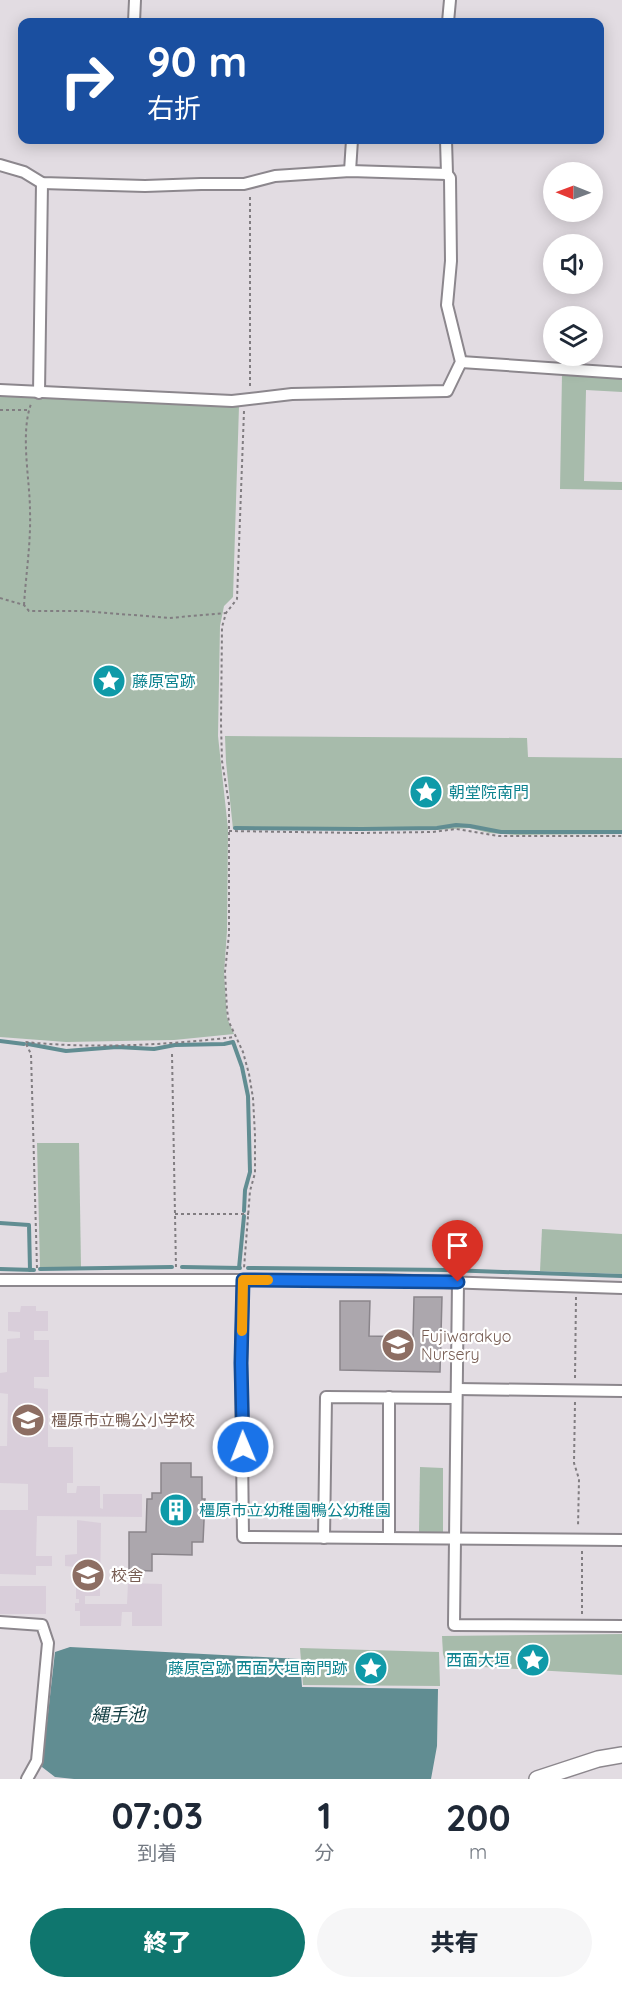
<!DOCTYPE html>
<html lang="ja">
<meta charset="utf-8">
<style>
:root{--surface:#fff;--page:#f6f6f7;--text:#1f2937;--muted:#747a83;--accent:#0f766e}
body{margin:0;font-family:Quicksand,"Noto Sans JP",sans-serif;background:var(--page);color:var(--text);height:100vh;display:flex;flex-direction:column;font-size:22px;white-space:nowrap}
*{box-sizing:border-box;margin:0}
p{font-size:20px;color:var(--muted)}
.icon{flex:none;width:33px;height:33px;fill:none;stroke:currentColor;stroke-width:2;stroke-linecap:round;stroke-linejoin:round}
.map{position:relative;height:1779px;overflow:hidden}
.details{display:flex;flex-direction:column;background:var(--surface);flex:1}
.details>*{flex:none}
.guide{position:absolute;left:18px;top:18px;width:586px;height:126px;border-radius:12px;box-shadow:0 3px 15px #0003;background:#1a4fa0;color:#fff;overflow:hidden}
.needle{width:39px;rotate:271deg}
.tools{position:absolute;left:543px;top:162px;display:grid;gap:12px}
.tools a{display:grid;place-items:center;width:60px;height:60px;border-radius:50%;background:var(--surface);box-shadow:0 3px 15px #0003;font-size:30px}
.pin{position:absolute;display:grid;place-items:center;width:51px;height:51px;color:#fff;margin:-62px -26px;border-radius:50% 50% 50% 0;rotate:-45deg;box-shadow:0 0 6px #0007}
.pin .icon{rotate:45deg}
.me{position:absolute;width:66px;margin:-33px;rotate:359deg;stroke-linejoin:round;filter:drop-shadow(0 0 4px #0008)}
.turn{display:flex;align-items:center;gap:21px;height:126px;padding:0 30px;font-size:27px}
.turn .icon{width:78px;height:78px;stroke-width:2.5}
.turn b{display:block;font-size:42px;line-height:51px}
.eta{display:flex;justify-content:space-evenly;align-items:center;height:102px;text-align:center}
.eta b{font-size:36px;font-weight:800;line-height:42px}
.action{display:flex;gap:12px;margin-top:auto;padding:12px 30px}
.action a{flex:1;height:69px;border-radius:36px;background:var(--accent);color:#fff;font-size:24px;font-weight:800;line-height:69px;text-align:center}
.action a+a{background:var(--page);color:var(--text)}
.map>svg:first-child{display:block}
.built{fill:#d9ceda}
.green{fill:#a7bbab}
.water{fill:#618d92}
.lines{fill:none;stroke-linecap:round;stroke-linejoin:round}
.stream{stroke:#618d92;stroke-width:4}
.building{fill:#aca7ad;stroke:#8a858b;stroke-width:1.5}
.minor-casing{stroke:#8c878d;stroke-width:14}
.secondary-casing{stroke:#8c878d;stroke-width:18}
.path{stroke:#817d81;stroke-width:2;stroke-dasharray:3 3;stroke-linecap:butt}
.minor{stroke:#fff;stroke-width:10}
.secondary{stroke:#fff;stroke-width:15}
.route-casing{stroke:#114b97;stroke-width:15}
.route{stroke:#1a73e8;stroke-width:10}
.slow{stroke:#f59e0b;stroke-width:10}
.labels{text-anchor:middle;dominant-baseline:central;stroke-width:4.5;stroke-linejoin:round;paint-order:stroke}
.culture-label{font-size:16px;fill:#0d838f;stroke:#fff;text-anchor:start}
.education-label{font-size:16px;fill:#785e54;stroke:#fff;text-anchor:start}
.water-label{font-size:18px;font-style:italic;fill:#103c41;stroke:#fff}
</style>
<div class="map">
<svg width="622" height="1779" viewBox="0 0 622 1779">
<rect width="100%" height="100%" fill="#e2dce2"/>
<g class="built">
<polygon points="21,1306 36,1306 36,1311 48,1311 48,1331 34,1331 34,1340 49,1340 49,1377 34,1377 34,1388 48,1389 48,1447 73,1447 73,1483 67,1483 67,1493 76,1493 77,1486 100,1486 100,1508 103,1509 103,1494 142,1494 142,1517 37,1516 36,1556 52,1556 52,1566 36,1566 36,1575 0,1574 0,1510 28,1510 28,1484 0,1483 0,1446 7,1446 8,1394 0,1393 0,1373 7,1372 7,1339 20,1338 20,1332 8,1331 8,1312 20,1312"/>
<polygon points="77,1520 101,1523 100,1596 85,1596 85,1604 127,1604 128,1583 162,1584 162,1626 132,1626 132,1612 122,1612 121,1626 80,1626 80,1611 75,1611 75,1603 79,1603 79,1599 76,1599 76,1567 65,1566 65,1555 77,1554"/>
<rect x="0" y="1586" width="46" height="28"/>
</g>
<g class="green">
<polygon points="562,374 622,379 622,392 586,390 584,481 622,482 622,490 560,489"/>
<polygon points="0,394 239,406 233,597 224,606 220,626 218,736 228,829 227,931 224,973 227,1018 234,1034 174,1040 66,1042 0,1037"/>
<polygon points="225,736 527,738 528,757 622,758 622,834 516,835 489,833 469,828 435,830 233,829 226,762"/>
<polygon points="37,1143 79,1143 81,1267 40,1267"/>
<polygon points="542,1229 622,1234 622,1274 540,1271"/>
<polygon points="420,1467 443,1468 443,1532 419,1532"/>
<polygon points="622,1634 622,1675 447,1665 443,1654 442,1636"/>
<polygon points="300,1648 439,1652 440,1686 303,1685"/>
</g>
<polygon class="water" points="70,1647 300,1659 302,1687 438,1689 437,1746 431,1779 74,1779 55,1777 42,1767 55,1652"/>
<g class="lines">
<g class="stream">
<polyline points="235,828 362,829 437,828 456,825 470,826 501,832 622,832"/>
<polyline points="0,1041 24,1044"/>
<polyline points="28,1044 66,1051 117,1047 154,1049 175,1045 224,1044 233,1042 242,1067 248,1096 250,1172 245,1190 244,1211"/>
<polyline points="0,1223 29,1225 30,1270"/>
<polyline points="182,1267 240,1268"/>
<polyline points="239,1268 244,1216"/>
<polyline points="248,1268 448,1270 622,1276"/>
<polyline points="0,1269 34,1270"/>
<polyline points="40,1269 172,1267"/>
</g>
</g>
<g class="building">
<polygon points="414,1297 442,1297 440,1372 340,1370 340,1301 370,1301 369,1336 413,1337"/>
<polygon points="161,1463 191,1463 191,1477 202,1477 202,1499 205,1499 203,1542 192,1542 192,1555 152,1554 152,1571 129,1570 129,1532 146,1532 147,1499 152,1499 152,1493 161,1493"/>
</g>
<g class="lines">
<defs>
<g id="minor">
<polyline points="134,22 135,0"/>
<polyline points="448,22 450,0"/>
<polyline points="0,165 24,172 42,183 145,186 201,184 244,184 275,176 350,171 447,174"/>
<polyline points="350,171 352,140"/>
<polyline points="461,362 622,373"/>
<polyline points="0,390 232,401 292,394 447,391 461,362 447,305 451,261 450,178 447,174 446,140"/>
<polyline points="39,393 42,183"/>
<polyline points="0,1280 384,1280 622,1288"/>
<polyline points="243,1280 241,1363 243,1537 622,1540"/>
<polyline points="458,1282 454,1625 622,1626"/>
<polyline points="457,1389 622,1391"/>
<polyline points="324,1538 326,1397 456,1398"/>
<polyline points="389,1538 389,1397"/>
<polyline points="0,1622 42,1625 48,1643 37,1761 27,1779"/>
</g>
<polyline id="secondary" points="537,1779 598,1759 622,1755"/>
</defs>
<use href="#minor" class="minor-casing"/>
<use href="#secondary" class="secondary-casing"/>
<g class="path">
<polyline points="250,386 250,194"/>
<polyline points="0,410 27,410"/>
<polyline points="244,411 237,599 226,613 222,627 221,724 222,761 229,804 229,934 225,972 227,1010 229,1022 243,1052 249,1074 253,1098 255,1135 255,1173 250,1191 244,1268"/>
<polyline points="0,598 24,605 29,611 84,611 169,618 226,613"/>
<path d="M24,605C26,573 31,543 30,511C30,480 20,434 31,404"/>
<polyline points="229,831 359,833 433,832 456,829 499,836 622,836"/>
<polyline points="172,1054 176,1268"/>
<polyline points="175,1214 249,1214"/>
<path d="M37,1268L31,1054L25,1042C95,1049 165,1045 235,1037"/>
<polyline points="575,1378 576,1297"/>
<polyline points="575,1402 574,1463 579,1479 578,1527"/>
<polyline points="582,1614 582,1551"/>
</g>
<use href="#minor" class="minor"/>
<use href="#secondary" class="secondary"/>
</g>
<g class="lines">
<defs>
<polyline id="route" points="243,1447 241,1363 243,1280 458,1282"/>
</defs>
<use href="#route" class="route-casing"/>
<use href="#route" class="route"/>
<polyline class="slow" points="242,1331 243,1280 268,1280"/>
</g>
<defs>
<symbol id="sight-disc" viewBox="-11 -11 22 22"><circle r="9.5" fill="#0f9aa8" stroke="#fff"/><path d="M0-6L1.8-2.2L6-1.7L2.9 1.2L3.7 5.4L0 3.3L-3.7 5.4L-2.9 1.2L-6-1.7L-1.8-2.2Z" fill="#fff"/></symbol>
<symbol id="school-disc" viewBox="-11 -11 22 22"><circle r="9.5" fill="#8d6e63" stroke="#fff"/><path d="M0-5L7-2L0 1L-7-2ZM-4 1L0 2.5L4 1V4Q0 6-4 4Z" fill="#fff"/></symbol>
<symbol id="building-disc" viewBox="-11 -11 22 22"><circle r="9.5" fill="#0f9aa8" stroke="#fff"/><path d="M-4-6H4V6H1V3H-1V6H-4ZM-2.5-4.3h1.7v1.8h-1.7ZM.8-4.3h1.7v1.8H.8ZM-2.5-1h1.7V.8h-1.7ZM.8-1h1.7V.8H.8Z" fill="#fff"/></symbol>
</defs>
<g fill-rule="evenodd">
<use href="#sight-disc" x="90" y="662" width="38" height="38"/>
<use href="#sight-disc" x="407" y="773" width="38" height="38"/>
<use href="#school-disc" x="379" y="1326" width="38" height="38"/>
<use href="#school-disc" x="9" y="1401" width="38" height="38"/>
<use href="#building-disc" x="157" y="1491" width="38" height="38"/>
<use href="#school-disc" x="69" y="1556" width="38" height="38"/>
<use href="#sight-disc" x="514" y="1641" width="38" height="38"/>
<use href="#sight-disc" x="352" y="1649" width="38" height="38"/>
</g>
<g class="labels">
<g class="culture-label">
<text x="132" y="681">藤原宮跡</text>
<text x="449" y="792">朝堂院南門</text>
<text x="199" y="1510">橿原市立幼稚園鴨公幼稚園</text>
<text x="510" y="1660" text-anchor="end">西面大垣</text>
<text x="348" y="1668" text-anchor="end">藤原宮跡 西面大垣南門跡</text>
</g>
<g class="education-label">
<text x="421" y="1336">Fujiwarakyo<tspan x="421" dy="18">Nursery</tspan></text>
<text x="51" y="1420">橿原市立鴨公小学校</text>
<text x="111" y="1575">校舎</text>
</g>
<g class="water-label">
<text x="118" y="1714">縄手池</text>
</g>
</g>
</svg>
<div class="tools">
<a><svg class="needle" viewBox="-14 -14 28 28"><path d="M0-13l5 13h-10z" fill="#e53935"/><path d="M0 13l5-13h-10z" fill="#747a83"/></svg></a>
<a><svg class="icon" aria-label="sound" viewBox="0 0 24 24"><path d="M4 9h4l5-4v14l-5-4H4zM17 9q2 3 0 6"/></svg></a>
<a><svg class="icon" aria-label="layers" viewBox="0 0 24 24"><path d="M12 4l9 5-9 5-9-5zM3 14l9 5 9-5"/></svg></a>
</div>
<div class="pin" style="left:458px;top:1282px;background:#d93025"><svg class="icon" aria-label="arrive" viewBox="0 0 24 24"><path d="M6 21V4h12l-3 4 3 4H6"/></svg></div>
<svg class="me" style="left:243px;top:1447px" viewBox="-20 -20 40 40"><circle r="17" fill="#1a73e8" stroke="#fff" stroke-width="3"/><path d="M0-11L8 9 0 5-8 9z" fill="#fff"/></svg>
<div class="guide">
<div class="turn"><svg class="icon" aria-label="right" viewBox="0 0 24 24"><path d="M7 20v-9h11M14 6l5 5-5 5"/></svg><div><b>90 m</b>右折</div></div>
</div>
</div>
<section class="details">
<div class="eta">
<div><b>07:03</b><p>到着</p></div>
<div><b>1</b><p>分</p></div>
<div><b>200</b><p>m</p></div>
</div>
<div class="action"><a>終了</a><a>共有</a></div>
</section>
